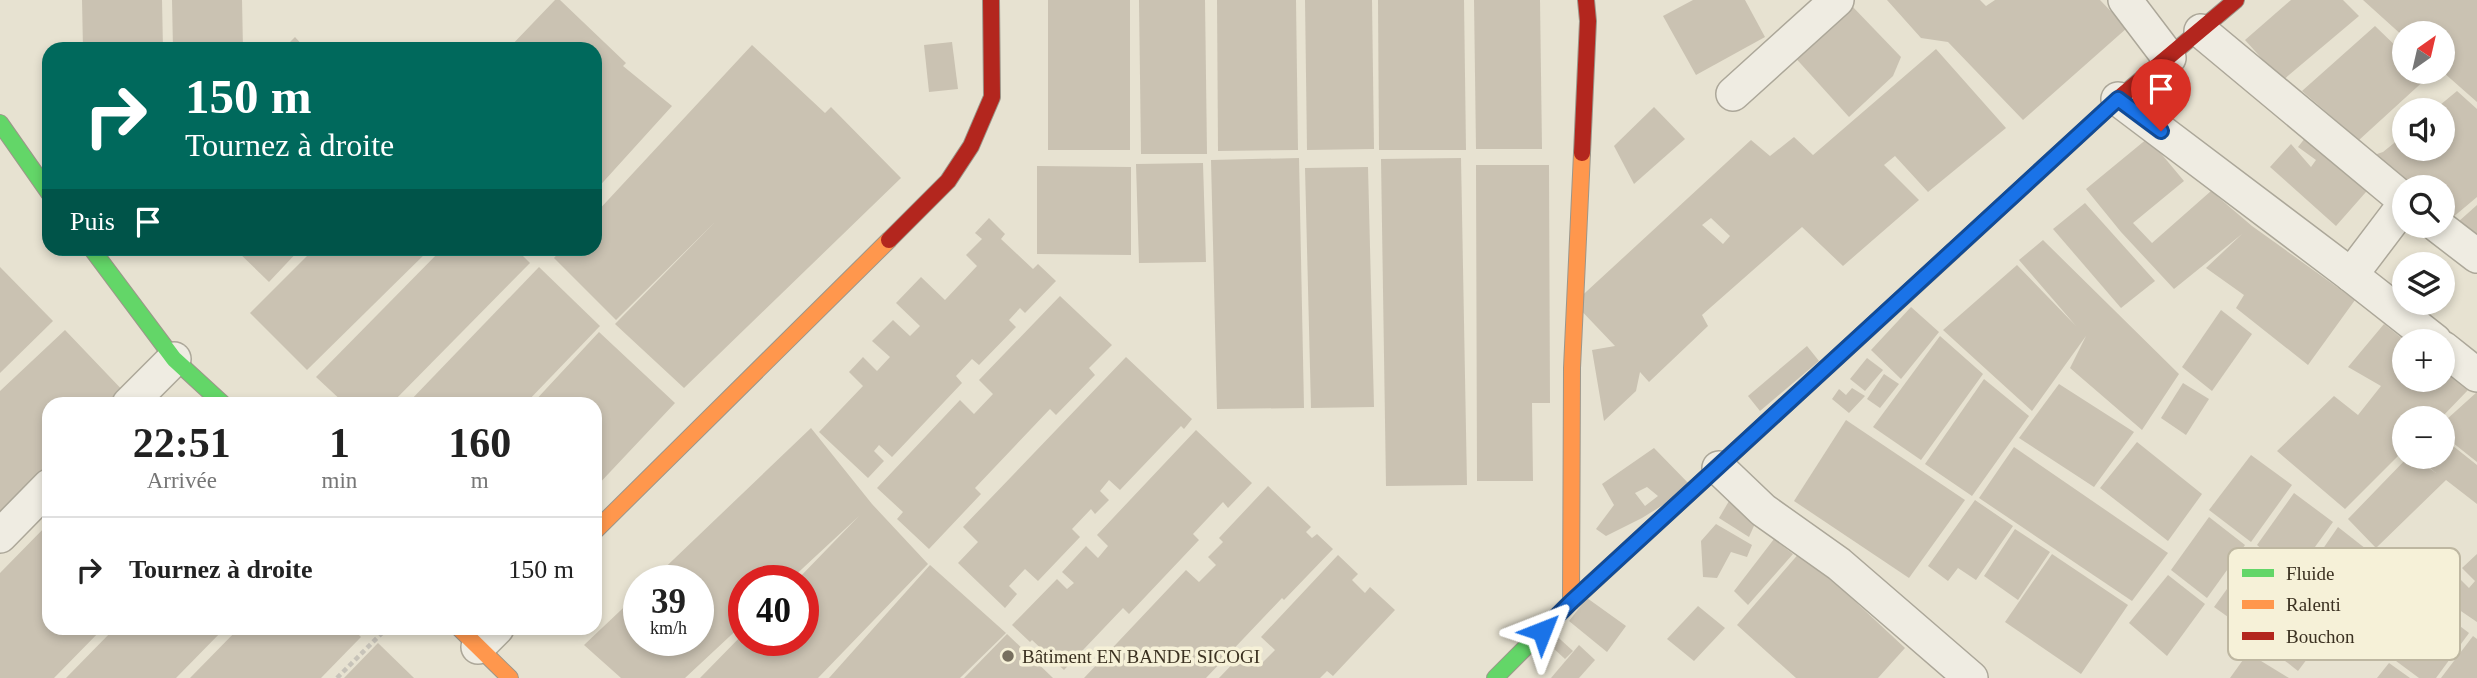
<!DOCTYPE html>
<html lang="fr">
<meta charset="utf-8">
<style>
:root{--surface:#fff;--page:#f6f6f6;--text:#222;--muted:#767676;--line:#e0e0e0}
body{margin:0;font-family:"Times New Roman",serif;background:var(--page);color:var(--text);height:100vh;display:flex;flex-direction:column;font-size:26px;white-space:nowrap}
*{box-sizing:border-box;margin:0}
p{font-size:23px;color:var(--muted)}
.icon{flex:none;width:38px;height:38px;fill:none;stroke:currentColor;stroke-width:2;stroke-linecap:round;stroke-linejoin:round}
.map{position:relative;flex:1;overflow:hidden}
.details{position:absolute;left:42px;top:397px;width:560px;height:238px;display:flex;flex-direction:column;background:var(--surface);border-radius:21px;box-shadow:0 4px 10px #0003}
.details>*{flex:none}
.banner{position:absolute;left:42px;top:42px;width:560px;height:214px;border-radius:21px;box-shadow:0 4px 10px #0003;background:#00695c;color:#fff;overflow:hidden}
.needle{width:46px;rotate:34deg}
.buttons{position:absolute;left:2392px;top:21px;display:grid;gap:14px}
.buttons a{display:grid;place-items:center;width:63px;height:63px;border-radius:50%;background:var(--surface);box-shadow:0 4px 10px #0003;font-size:35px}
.speed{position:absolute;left:623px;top:565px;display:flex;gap:14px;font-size:35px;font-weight:700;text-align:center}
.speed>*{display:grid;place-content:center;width:91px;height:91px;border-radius:50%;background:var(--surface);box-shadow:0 4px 10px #0003;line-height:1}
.speed small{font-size:18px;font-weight:400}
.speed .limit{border:10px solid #d22;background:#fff;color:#111}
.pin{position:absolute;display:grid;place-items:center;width:60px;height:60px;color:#fff;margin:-72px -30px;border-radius:50% 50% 50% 0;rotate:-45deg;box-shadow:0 0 7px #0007}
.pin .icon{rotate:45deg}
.me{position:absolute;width:77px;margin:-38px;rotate:45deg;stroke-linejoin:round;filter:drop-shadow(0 0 5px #0008)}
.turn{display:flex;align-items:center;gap:24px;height:147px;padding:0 28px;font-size:32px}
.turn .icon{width:91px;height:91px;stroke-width:2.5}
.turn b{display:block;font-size:49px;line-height:60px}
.then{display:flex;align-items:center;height:66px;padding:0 28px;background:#0003;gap:14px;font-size:26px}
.eta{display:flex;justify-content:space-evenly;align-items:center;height:119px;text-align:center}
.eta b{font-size:42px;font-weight:700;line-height:49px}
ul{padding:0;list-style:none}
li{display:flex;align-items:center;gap:21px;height:105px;padding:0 28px;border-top:2px solid var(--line)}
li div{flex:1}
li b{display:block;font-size:26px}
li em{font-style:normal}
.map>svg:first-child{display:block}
.building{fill:#cac2b2;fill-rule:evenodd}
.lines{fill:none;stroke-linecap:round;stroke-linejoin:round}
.street-casing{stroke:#aca799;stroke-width:36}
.fast-casing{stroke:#9c968a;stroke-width:18}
.slow-casing{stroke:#9c968a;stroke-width:18}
.jam-casing{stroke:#9c968a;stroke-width:18}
.path{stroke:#c7c3b9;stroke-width:4.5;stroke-dasharray:5 3.5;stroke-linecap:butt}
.street{stroke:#efece2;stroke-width:33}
.fast{stroke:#63d668;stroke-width:16}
.slow{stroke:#ff974d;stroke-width:16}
.jam{stroke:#b3261e;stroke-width:16}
.route-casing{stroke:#114b97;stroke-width:18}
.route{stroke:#1a73e8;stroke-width:12}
.poi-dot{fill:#776f5f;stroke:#f6f1d8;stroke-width:2.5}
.labels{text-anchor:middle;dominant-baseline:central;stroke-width:7;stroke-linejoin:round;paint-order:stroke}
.poi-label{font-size:19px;fill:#3b3121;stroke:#f6f1d8;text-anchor:start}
.key{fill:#f6f1d8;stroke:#beb7a1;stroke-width:2}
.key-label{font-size:19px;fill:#3b3121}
</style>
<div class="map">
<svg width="2477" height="678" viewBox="0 0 2477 678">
<rect width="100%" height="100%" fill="#e7e2d1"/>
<g class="building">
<polygon points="82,0 162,0 163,49 83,49"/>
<polygon points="172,0 242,0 243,49 173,49"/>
<polygon points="555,0 560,0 626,63 623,66 672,106 595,191 595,49 508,49"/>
<rect x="1048" y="0" width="82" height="150"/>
<polygon points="1139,0 1205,0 1207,154 1141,154"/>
<polygon points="1217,0 1296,0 1298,150 1218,151"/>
<polygon points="1305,0 1372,0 1374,149 1307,150"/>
<polygon points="1378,0 1464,0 1466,150 1379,150"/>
<polygon points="1474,0 1540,0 1542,149 1476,149"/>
<polygon points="1693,0 1745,0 1765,37 1696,75 1663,16"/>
<polygon points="1887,0 1980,0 1986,6 1995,0 2100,0 2127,28 2023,120 1948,42 1921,38"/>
<polygon points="2291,0 2343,0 2359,16 2282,81 2245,40"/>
<polygon points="2363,0 2477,0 2477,102 2443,72 2443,33 2404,33 2404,37"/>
<polygon points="1850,4 1901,57 1893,76 1849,117 1791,53"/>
<polygon points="2375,26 2404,54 2404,72 2423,72 2428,77 2359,140 2302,91"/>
<polygon points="295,37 306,49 283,49"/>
<polygon points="952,42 958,89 929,92 924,45"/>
<polygon points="752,45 825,113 831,107 901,178 684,388 615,324 715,222 616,320 554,258 563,248 595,248 595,214"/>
<path d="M1936,49L2006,128L1928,192L1895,156L1884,165L1919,200L1843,266L1802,227L1702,315L1708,326L1649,382L1640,372L1636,391L1604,421L1592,350L1615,346L1574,303L1751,140L1770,156L1794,137L1813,155ZM1711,218L1730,236L1723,244L1702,225Z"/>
<polygon points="2457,91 2477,109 2477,197 2452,218 2443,211 2443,187 2414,187 2374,155 2383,152 2404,135 2404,149 2443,149 2443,110 2434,110"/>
<polygon points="1654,107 1685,139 1634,184 1614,146"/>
<polygon points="2309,133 2373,184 2336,226 2270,167 2291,144 2311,167 2316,160 2298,147"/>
<polygon points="2148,138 2184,181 2133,223 2152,243 2211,191 2252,226 2355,300 2308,365 2236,308 2244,295 2206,268 2242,234 2174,289 2121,232 2086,189"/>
<polygon points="1299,158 1304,408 1217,409 1211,160"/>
<polygon points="1461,158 1467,485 1386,486 1381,159"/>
<polygon points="1203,163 1206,262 1139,263 1136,164"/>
<polygon points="1476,165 1549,165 1550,403 1532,403 1533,481 1477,481"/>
<polygon points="1037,166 1131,167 1131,255 1037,254"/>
<polygon points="1368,167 1374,407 1311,408 1305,168"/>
<polygon points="2085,203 2155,281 2121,308 2053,229"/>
<polygon points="2477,205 2477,240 2458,222"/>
<polygon points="989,218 1005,234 1001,239 1033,269 1038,264 1056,281 1025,313 1020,308 1009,320 1016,327 979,365 972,359 956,376 962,383 892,457 879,445 874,451 884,461 868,478 819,432 863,386 849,372 863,357 877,371 890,357 872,341 893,320 910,336 920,326 896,303 921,277 945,300 977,266 966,255 982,239 975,233"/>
<polygon points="2043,240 2179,374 2142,430 2070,368 2086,336 2032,411 1943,330 2017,265 2076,326 2019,260"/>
<polygon points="234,248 301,248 269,282"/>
<polygon points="315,248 431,248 307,370 250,313"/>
<polygon points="443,248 515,248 530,263 391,404 345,404 316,377"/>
<polygon points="0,267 53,321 0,373"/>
<polygon points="539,267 600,326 525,404 407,404"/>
<polygon points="1060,296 1112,345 1089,368 1095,375 1056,415 1050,409 975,488 981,494 929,549 897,519 903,512 877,488 960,400 974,414 993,394 979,380"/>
<polygon points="1911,307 1939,332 1901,379 1871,350"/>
<polygon points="2221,310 2252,334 2212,391 2182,367"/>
<polygon points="2384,324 2404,340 2404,380 2443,380 2443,370 2468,390 2441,418 2404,418 2404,450 2345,509 2277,451 2334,396 2358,415 2381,386 2348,367"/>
<polygon points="65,330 128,396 120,404 49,404 49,472 0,518 0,391"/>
<polygon points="599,332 675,403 595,488 595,404 532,404"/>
<polygon points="1940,336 1983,374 1921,460 1873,427"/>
<polygon points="1807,346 1819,361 1760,411 1748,396"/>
<polygon points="1126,357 1192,419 1184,429 1181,426 1120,490 1109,480 1100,491 1109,500 1095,514 1091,509 1072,529 1080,537 1038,581 1025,569 1009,586 1017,594 1005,608 958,563 978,542 963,527"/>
<polygon points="1867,358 1883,370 1865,391 1850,379"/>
<polygon points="1884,374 1899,384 1880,408 1867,399"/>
<polygon points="1984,379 2029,416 1972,496 1925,464"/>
<polygon points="2183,383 2209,399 2186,435 2161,418"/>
<polygon points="2059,384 2134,432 2094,487 2019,438"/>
<polygon points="1852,388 1865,396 1849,413 1832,399 1839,389 1846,395"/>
<polygon points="2477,392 2477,462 2443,435 2452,426 2446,420"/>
<polygon points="1846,420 1965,500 1909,578 1794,501"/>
<polygon points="811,428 872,504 928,564 818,678 700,678 744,633 744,640 803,640 803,581 796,581 859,516 789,581 744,581 744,623 685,678 621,678 584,645 639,593 639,640 698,640 698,581 651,581"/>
<polygon points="1196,430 1252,483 1228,508 1223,502 1193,534 1199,540 1129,614 1123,608 1064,670 1032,640 1030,642 1012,625 1057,579 1067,589 1074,583 1062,572 1086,546 1098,558 1108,546 1097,535"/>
<polygon points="2443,438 2477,465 2477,504 2446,480 2376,548 2348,519 2408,457 2413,457 2436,473 2417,457 2443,457"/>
<polygon points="2137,442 2202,494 2168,541 2100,488"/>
<polygon points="2014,447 2168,553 2132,601 1979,498"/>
<path d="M1654,448L1692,487L1642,518L1606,536L1596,529L1614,505L1602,484ZM1647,487L1658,496L1645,506L1635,493Z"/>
<polygon points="2251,455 2292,485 2251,542 2209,510"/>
<polygon points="1268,486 1311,527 1306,532 1312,538 1317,534 1333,549 1284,600 1282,598 1206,678 1084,678 1186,570 1199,582 1216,565 1208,557 1223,542 1219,538"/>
<polygon points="2294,493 2333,522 2294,576 2257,545"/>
<polygon points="1975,500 2013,526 1976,580 1958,568 1948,581 1928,566"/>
<polygon points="1729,501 1757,519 1749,537 1719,518"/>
<polygon points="2209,517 2245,545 2207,598 2171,570"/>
<polygon points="49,523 49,628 103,628 54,678 0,678 0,573"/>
<polygon points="1716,524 1752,545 1747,557 1731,552 1717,578 1703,577 1701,541"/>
<polygon points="2338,527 2375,556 2337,611 2300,582"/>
<polygon points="2015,529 2050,552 2018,600 1984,576"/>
<polygon points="1774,539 1793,554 1748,605 1734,591"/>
<polygon points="1801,551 1905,648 1878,678 1796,678 1737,625"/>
<polygon points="2253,553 2291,581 2252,634 2214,607"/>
<polygon points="2052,554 2128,605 2081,674 2005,622"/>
<polygon points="2477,554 2477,622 2452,605 2439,589 2455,574 2469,588 2475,581 2462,568"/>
<polygon points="1338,555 1358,574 1352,580 1365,593 1370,587 1395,610 1333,676 1327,671 1320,678 1219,678 1243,653 1258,667 1275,650 1261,637"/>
<polygon points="930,565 1006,633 960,678 829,678"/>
<polygon points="2168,575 2205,604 2167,656 2129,623"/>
<polygon points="2294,586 2337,619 2298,671 2256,638"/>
<polygon points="1587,598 1626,626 1607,652 1569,621"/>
<polygon points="2431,604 2469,633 2436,678 2419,678 2392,658"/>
<polygon points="1698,606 1725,628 1694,661 1667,639"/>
<polygon points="115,628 225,628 176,678 66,678"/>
<polygon points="239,628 352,628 361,637 321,678 190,678"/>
<polygon points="1549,629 1573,651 1565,659 1552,647"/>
<polygon points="1007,634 1053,678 964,678"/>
<polygon points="2473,636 2477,639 2477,678 2441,678"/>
<polygon points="378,643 414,678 344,678"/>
<polygon points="1579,645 1595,660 1579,678 1551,678"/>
<polygon points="2248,653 2289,678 2230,678"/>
<polygon points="2389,663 2410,678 2377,678"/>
</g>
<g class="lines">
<defs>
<g id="street">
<polyline points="2125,0 2169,58"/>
<polyline points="2201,31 2404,200"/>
<polyline points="1733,94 1837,0"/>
<polyline points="2118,99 2351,275 2435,341"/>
<polyline points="2438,226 2477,256"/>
<polyline points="2351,275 2404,205"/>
<polyline points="2443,348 2477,375"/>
<polyline points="129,404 174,359"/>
<polyline points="1719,468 1763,510 1839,564 1971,678"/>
<polyline points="0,536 49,486"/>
<polyline points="478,647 497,628"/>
</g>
<g id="fast">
<polyline points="0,123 49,193"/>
<polyline points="91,248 174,359 223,404"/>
<polyline points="1495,678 1571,602 1953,251"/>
</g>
<g id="slow">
<polyline points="595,531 889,240"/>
<polyline points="1571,602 1572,368 1582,153"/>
<polyline points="459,628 510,678"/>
</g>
<g id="jam">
<polyline points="1582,153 1588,21 1586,0"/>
<polyline points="889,240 948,181 971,146 992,97 991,0"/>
<polyline points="1953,251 2118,99 2236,0"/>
</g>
</defs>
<use href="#street" class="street-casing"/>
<use href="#fast" class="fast-casing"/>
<use href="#slow" class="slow-casing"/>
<use href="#jam" class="jam-casing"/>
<polyline class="path" points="337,678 387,628"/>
<use href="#street" class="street"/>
<use href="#fast" class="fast"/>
<use href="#slow" class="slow"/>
<use href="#jam" class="jam"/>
</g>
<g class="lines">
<defs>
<polyline id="route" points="1542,631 1571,602 2118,99 2161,131"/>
</defs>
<use href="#route" class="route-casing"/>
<use href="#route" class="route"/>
</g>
<circle class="poi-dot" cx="1008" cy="656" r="7"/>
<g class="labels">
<g class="poi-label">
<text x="1022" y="656">Bâtiment EN BANDE SICOGI</text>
</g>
</g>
<rect x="2228" y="548" width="232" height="112" rx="10" class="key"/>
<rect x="2242" y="569" width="32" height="8" fill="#63d668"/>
<rect x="2242" y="600" width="32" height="9" fill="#ff974d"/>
<rect x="2242" y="632" width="32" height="8" fill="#b3261e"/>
<g class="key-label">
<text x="2286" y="580">Fluide</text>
<text x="2286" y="611">Ralenti</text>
<text x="2286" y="643">Bouchon</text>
</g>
</svg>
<div class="buttons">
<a><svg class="needle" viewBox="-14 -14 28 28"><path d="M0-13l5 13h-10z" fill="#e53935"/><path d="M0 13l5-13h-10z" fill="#767676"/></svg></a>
<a><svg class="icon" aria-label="sound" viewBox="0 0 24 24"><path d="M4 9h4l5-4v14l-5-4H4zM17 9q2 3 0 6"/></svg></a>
<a><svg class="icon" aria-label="search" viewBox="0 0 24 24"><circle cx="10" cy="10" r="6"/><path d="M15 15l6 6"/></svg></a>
<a><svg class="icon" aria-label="layers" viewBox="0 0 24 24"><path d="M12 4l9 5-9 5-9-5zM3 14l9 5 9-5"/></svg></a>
<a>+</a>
<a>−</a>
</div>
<div class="speed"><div>39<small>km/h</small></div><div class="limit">40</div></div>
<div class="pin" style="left:2161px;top:131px;background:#d93025"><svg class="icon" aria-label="arrive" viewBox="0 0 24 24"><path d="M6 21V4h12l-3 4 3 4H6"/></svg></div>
<svg class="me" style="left:1542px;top:631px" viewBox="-20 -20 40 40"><path d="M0-17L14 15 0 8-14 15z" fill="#1a73e8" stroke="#fff" stroke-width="4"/></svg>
<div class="banner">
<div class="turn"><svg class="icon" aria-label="right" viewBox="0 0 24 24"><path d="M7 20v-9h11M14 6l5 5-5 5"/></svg><div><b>150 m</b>Tournez à droite</div></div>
<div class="then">Puis<svg class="icon" aria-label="arrive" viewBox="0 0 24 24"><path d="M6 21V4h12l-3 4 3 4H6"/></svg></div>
</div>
<section class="details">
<div class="eta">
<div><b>22:51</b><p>Arrivée</p></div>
<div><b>1</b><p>min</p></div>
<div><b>160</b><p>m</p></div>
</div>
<ul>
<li><svg class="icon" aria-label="right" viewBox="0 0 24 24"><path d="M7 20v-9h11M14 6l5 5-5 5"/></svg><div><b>Tournez à droite</b></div><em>150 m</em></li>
</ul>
</section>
</div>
